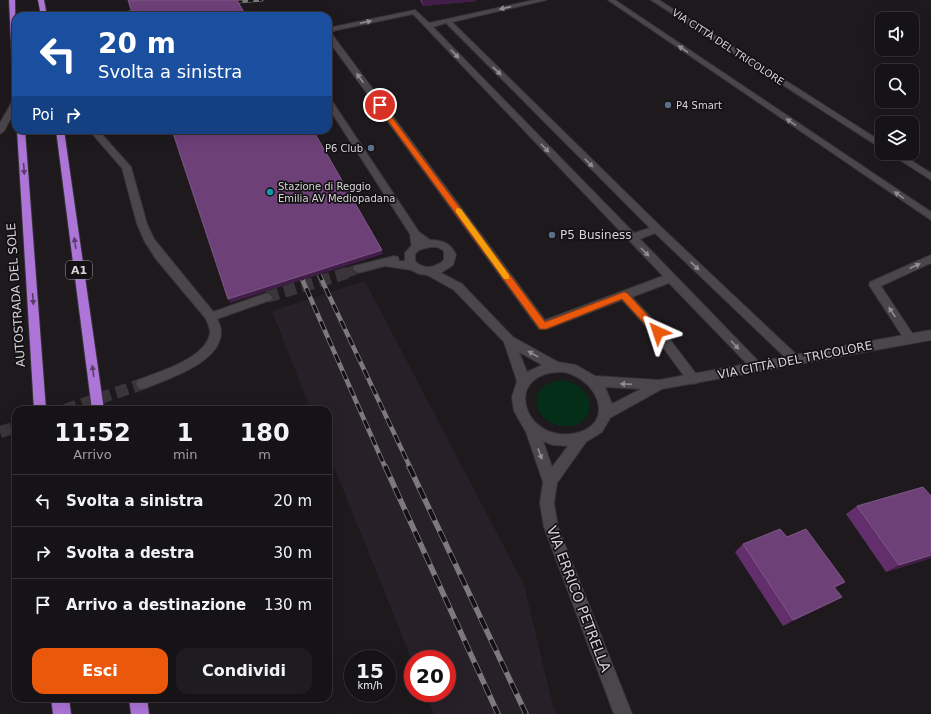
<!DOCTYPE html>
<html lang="it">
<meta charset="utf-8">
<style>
:root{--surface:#161316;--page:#1f1c1f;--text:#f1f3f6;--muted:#9e9ea1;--line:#353235;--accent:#ea580c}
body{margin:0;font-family:"DejaVu Sans",sans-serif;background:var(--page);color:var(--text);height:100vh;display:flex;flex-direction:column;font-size:15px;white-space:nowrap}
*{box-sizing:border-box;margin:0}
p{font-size:13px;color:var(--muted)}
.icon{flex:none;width:22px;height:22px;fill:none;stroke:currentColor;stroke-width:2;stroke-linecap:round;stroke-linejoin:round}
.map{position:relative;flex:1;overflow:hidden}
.side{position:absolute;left:12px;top:406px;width:320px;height:296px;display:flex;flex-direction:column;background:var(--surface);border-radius:12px;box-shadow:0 4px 16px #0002,0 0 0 1px var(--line)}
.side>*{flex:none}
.banner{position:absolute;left:12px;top:12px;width:320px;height:122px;border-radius:12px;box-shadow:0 4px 16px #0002,0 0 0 1px var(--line);background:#1a4fa0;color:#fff;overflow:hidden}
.fabs{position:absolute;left:875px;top:12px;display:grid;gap:8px}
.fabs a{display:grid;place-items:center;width:44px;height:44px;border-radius:8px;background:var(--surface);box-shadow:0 4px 16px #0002,0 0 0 1px var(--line);font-size:20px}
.speed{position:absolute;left:344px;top:650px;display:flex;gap:8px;font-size:20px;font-weight:700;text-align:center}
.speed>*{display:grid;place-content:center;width:52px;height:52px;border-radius:50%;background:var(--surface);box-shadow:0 4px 16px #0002,0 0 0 1px var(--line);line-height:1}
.speed small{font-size:10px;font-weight:400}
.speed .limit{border:6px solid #d22;background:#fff;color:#111}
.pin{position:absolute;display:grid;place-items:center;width:34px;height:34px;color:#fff;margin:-17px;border:2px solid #fff;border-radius:50%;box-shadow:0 1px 4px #0007}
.me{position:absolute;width:44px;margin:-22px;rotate:318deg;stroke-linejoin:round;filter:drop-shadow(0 0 3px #0008)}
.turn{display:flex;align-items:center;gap:14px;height:84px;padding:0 20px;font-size:18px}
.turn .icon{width:52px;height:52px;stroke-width:2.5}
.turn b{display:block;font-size:28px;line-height:34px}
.then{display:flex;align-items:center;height:38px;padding:0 20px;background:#0003;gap:8px;font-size:15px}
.eta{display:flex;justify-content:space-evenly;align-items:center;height:68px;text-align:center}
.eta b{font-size:24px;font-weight:700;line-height:28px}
.cta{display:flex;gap:8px;margin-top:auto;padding:8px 20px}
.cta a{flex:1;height:46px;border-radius:12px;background:var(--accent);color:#fff;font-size:16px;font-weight:700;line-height:46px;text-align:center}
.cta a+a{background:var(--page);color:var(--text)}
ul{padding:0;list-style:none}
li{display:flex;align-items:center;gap:12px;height:52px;padding:0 20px;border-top:1px solid var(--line)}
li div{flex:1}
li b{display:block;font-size:15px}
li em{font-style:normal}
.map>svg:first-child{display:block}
.built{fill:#272029}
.green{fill:#042e17}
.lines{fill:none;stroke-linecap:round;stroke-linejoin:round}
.street-tunnel-far1{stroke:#393539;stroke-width:10;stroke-dasharray:10 4.5;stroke-linecap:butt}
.street-tunnel{stroke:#393539;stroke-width:12;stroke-dasharray:12 6;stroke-linecap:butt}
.lane-casing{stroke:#353335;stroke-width:2}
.street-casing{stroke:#353335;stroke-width:2}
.highway-casing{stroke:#353335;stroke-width:2}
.lane{fill:#4a464a;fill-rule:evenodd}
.street{fill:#4a464a;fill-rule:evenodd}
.highway{fill:#ad75d7;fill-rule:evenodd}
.rail-far3-casing{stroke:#7d7a7d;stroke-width:3}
.rail-far2-casing{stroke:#7d7a7d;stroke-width:3.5}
.rail-far1-casing{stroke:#7d7a7d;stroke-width:4.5}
.rail-casing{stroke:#7d7a7d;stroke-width:5.5}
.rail-far3{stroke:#141114;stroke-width:2;stroke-dasharray:5.5;stroke-linecap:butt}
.rail-far2{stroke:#141114;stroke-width:2.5;stroke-dasharray:7;stroke-linecap:butt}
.rail-far1{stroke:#141114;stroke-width:3;stroke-dasharray:9;stroke-linecap:butt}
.rail{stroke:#141114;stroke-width:4;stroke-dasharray:12;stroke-linecap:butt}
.wall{fill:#622e6c}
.shaded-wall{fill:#411e48}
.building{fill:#6e4078;stroke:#7f5786}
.oneway{fill:#908d90}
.oneway2{fill:#593e6c}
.route{fill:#ea580c;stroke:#983908}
.slow{fill:#f59e0b}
.service-dot{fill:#5c6f8a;stroke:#141114;stroke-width:1.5}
.culture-dot{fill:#0f9aa8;stroke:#141114;stroke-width:1.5}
.labels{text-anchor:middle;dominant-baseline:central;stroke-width:3.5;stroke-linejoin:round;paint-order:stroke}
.far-street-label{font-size:10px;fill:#d7d4d7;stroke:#141114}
.far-poi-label{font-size:10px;fill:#d7d4d7;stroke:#141114;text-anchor:start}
.shield{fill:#141114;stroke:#9c9a9c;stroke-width:1}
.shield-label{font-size:11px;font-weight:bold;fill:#d7d4d7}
.poi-label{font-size:12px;fill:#d7d4d7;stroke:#141114;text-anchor:start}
.street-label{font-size:12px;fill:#d7d4d7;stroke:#141114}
.near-street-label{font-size:14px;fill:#d7d4d7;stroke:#141114}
</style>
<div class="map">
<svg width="931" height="714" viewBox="0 0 931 714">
<rect width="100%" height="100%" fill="#1d191d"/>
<polygon class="built" points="365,281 524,585 553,706 557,714 434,714 425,693 447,693 447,659 413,659 413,663 328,452 328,410 311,410 272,311"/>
<path class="green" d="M559,380C570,381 581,385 587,395C590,400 591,407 589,413C574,443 517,417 543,386Z"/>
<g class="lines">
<polyline class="street-tunnel-far1" points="346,273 358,269"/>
<g class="street-tunnel">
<polyline points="267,297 350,272"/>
<polyline points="65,410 142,384"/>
<polyline points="0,432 16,427"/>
</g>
<defs>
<g id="lane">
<path d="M534,0H546L452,22L661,227L799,357L801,360L799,363L795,365L791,363L655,233L640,239L761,364L763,367L761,370L757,372L753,370L669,283L632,297L662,329L697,375L699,379L697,383L693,384L689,383L654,335L622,300L547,329H539L328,40V33H331L545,320L663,276L413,14L328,32V28L415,10L429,23ZM446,23L650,228L634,233L433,27Z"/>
<polygon points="608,0 615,0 931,212 931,220"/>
<polygon points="328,99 332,101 419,232 433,242 432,244 428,246 421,242 420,249 412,249 410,234 328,107"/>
<polygon points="13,100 16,100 16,109 4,131 0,134 0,123"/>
<polygon points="89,130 98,130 131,167 147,224 154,239 215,314 217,317 215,320 207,320 156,259 145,242 137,224 122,168"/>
<polygon points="931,255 931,263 881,286 916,339 914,342 906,342 869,285 870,282"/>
</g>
<g id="street">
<polygon points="651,0 659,0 882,142 882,149"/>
<polygon points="889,153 899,153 931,173 931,180"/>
<path d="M430,240C442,240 451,243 456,255L453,265L441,273L462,284L513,337L558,362L576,365L595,376L659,380L931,330V340L662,389L610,418L602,432L586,442L557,483L554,503L558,527L632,714H614L544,527L540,503L543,482L526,432L514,411L512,397L517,381L504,342L454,290L427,275L419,274L411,270L385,266L358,273L353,269L354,266L394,256L398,257L399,261H405V253L412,245ZM430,247H437L444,251V260C435,268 424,270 415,261V254L419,250ZM519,352L542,365L527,372ZM564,372C602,381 616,429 570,434C521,439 503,370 564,372ZM605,387L641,389L612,404ZM543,441L553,445L568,446L552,467Z"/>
<path d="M267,293L273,297L271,300L217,319C219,323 221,327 221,331C222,362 170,378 146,388L142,389L138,388L136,384L138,380C158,372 208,358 210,332C210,327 207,322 205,317L207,314Z"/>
</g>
<g id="highway">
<polygon points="9,0 15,0 16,64 12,62"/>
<polygon points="38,0 44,0 47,16 41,16"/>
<polygon points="17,130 25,130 46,410 34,410"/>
<polygon points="56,130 64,130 104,410 92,410"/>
<polygon points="51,698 69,698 71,714 53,714"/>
<polygon points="129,698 147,698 149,714 131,714"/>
</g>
</defs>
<use href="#lane" class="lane-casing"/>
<use href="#street" class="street-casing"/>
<use href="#highway" class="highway-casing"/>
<use href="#lane" class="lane"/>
<use href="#street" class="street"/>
<use href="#highway" class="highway"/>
<defs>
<g id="rail-far3">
<polyline points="237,2 262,0"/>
<polyline points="85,16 132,12"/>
</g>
<g id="rail-far2">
<polyline points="314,264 318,273"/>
<polyline points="298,269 300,273"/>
</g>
<g id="rail-far1">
<polyline points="299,272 385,467"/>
<polyline points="318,272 410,467"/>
</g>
<g id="rail">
<polyline points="385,466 498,714"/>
<polyline points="409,466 526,714"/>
</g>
</defs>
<use href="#rail-far3" class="rail-far3-casing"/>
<use href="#rail-far2" class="rail-far2-casing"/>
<use href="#rail-far1" class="rail-far1-casing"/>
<use href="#rail" class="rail-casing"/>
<use href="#rail-far3" class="rail-far3"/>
<use href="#rail-far2" class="rail-far2"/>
<use href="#rail-far1" class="rail-far1"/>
<use href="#rail" class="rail"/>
</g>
<g class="wall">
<polygon points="420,0 476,0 476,1 423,6"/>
<polygon points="857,506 931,558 886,572 846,514"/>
<polygon points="787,537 845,582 835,588 830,603 783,626 735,552 743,544"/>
</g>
<g class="shaded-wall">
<polygon points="422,0 476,0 476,1 423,6"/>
<polygon points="382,250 383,254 230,303 228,299"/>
<polygon points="931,555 931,558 886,572 899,565"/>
<polygon points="845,582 834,589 834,587"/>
<polygon points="842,597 830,603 783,626 793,620"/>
</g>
<g class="building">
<polygon points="128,0 237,0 246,16 133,16"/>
<polygon points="172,130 313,130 382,250 228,299"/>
<polygon points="923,487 931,496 931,555 899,565 857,506"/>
<polygon points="780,529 787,537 806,529 845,582 834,587 842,597 793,620 743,544"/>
</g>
<defs><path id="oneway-solid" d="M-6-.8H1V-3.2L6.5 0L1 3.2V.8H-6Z"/></defs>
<g class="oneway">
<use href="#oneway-solid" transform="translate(505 8) rotate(167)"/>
<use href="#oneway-solid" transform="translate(366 22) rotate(-12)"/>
<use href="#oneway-solid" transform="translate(683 49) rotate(-146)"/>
<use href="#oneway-solid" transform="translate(455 54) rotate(46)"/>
<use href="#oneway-solid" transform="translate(497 71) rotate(44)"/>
<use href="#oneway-solid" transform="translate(360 78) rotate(-126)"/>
<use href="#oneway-solid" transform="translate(791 122) rotate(-146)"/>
<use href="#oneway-solid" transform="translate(545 148) rotate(46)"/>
<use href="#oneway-solid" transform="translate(589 163) rotate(45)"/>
<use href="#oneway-solid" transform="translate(899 195) rotate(-146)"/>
<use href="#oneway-solid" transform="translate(645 252) rotate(46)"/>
<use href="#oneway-solid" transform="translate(695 266) rotate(44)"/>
<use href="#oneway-solid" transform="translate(915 266) rotate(-25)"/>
<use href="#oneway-solid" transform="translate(892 312) rotate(-124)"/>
<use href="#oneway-solid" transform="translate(735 345) rotate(46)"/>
<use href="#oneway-solid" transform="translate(533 354) rotate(-151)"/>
<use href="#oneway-solid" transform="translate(626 384) rotate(-177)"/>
<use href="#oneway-solid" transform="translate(540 454) rotate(70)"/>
</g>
<g class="oneway2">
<use href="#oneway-solid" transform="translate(24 169) rotate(86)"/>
<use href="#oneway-solid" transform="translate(75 243) rotate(-98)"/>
<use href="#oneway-solid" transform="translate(33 299) rotate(86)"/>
<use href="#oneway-solid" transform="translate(93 371) rotate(-98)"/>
</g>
<polygon class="route" points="378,104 382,104 545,322 624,292 627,293 661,330 661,335 655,335 622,299 546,329 540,329 378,107"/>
<polygon class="slow" points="458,208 461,209 509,275 509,279 504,279 456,212 456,209"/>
<g class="service-dot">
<circle cx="668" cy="105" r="4"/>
<circle cx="371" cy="148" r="4"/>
<circle cx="552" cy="235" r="4"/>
</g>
<circle class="culture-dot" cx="270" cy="192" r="4"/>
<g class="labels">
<g class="far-street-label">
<text transform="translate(728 47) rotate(33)">VIA CITTÀ DEL TRICOLORE</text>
</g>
<g class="far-poi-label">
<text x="676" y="105">P4 Smart</text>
<text x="363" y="148" text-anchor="end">P6 Club</text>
<text x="278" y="186">Stazione di Reggio<tspan x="278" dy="12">Emilia AV Mediopadana</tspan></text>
</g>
<rect class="shield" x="66" y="261" width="26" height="18" rx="3"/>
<g class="shield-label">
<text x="79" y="270">A1</text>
</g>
<g class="poi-label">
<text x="560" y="235">P5 Business</text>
</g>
<g class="street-label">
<text transform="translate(16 295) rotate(-94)">AUTOSTRADA DEL SOLE</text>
<text transform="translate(795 360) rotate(-11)">VIA CITTÀ DEL TRICOLORE</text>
</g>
<g class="near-street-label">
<text transform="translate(579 599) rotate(69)">VIA ERRICO PETRELLA</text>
</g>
</g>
</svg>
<div class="fabs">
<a><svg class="icon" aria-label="sound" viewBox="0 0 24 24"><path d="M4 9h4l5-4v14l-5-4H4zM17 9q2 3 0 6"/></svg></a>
<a><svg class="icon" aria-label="search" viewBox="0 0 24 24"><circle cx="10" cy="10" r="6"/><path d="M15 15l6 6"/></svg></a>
<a><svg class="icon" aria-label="layers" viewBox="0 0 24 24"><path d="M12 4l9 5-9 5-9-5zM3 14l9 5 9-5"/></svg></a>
</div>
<div class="speed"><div>15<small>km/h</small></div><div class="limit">20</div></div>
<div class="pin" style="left:380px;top:105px;background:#d93025"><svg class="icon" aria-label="arrive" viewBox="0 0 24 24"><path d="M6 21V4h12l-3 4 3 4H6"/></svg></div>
<svg class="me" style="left:658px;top:332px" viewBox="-20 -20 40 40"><path d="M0-17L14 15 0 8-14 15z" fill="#ea580c" stroke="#fff" stroke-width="4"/></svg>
<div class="banner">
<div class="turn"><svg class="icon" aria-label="left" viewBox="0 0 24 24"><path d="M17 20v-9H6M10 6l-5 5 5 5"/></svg><div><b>20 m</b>Svolta a sinistra</div></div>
<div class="then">Poi<svg class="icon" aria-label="right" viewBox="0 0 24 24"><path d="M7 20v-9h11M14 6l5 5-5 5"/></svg></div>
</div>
<section class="side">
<div class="eta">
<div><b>11:52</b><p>Arrivo</p></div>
<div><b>1</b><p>min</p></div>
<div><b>180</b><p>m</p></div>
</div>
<ul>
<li><svg class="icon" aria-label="left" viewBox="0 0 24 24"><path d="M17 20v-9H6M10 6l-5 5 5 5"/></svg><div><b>Svolta a sinistra</b></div><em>20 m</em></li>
<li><svg class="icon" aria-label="right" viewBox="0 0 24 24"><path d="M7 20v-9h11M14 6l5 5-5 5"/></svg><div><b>Svolta a destra</b></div><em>30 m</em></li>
<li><svg class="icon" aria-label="arrive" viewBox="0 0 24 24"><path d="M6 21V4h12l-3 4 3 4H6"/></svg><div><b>Arrivo a destinazione</b></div><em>130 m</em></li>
</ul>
<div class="cta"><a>Esci</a><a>Condividi</a></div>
</section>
</div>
